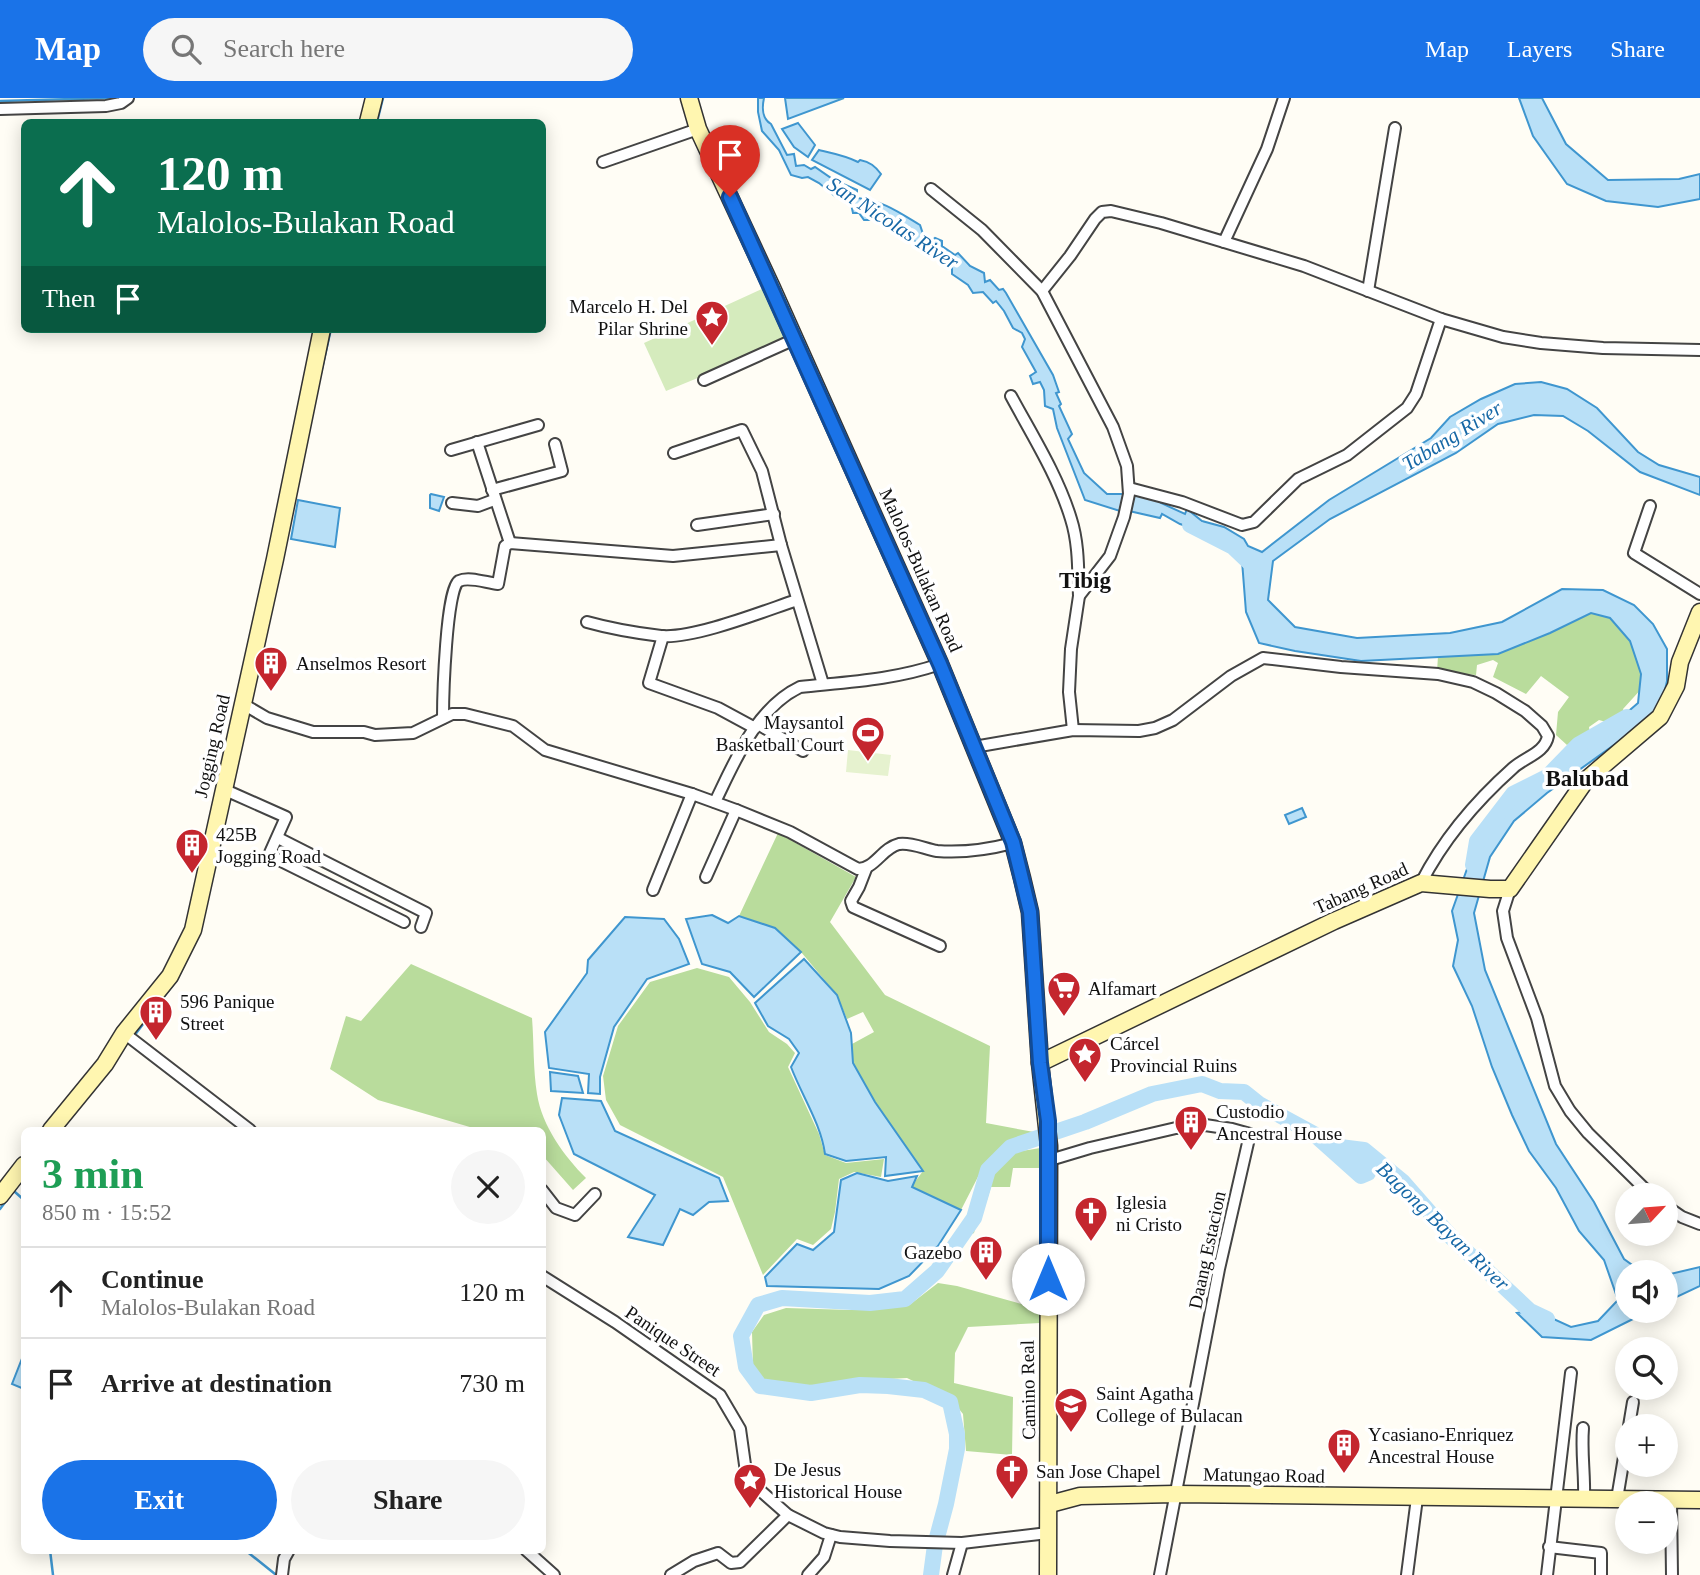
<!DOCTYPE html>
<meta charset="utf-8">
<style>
:root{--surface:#fff;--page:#f6f6f6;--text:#222;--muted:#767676;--line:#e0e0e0;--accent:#1a73e8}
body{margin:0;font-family:Georgia,serif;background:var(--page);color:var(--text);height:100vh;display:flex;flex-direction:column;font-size:26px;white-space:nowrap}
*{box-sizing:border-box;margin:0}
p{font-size:23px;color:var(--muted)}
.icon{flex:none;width:38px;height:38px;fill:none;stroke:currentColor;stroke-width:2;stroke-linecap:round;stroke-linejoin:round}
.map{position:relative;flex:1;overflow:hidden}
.panel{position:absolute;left:21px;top:1029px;width:525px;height:427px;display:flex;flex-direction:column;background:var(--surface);border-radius:10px;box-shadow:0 4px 18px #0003}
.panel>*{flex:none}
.hud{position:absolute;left:21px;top:21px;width:525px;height:214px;border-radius:10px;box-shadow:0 4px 18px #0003;background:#0b6e4f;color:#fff;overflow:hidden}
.needle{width:46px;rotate:64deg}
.fabs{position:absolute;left:1615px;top:1085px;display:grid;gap:14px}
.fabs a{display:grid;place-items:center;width:63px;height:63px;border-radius:50%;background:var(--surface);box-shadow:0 4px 18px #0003;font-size:35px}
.pin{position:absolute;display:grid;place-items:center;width:60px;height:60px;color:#fff;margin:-72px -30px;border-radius:50% 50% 50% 0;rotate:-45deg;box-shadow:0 0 7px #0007}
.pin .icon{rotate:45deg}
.me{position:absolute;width:77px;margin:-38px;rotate:0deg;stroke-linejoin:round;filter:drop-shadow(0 0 5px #0008)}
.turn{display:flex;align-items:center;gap:24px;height:147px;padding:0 21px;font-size:32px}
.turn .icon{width:91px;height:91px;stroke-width:2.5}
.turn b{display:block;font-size:49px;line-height:60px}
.then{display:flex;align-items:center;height:66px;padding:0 21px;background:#0003;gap:14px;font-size:26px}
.round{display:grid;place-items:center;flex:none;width:74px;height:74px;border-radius:37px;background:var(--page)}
.headline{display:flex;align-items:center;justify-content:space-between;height:119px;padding:0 21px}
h1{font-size:42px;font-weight:600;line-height:52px;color:#1e9e55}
.button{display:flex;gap:14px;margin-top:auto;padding:14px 21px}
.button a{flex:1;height:80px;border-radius:42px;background:var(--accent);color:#fff;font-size:28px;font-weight:600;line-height:80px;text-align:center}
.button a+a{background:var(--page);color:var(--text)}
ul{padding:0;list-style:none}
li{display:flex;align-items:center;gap:21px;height:91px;padding:0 21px;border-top:2px solid var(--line)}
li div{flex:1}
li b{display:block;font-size:26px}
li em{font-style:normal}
header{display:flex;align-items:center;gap:42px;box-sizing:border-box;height:98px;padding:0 35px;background:var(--accent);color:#fff}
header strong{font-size:33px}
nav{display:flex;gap:38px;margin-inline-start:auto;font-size:24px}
.search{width:490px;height:63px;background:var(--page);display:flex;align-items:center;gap:18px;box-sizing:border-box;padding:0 24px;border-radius:38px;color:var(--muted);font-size:26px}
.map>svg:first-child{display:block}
.green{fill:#d5ebbd}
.forest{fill:#b9dc9c}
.pitch{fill:#e6f2cf}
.water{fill:#b9e0f7;stroke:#3f96cf;stroke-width:2}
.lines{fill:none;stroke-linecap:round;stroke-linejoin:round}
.stream{stroke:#3f96cf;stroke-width:2.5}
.river{stroke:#b9e0f7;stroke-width:16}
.street-casing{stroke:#444;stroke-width:14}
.secondary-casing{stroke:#333;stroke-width:19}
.street{stroke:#fff;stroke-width:10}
.secondary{stroke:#fff6b0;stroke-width:16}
.route-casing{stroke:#114b97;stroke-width:18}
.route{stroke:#1a73e8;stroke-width:12}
.labels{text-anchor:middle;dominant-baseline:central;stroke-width:7;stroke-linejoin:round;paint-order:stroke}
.poi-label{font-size:19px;fill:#111;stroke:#fff;text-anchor:start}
.street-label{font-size:19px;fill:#111;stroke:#fff}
.water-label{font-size:21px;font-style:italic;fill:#1768a6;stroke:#fff}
.quarter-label{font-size:23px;font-weight:bold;fill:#111;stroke:#fff}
</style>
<header>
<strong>Map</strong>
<div class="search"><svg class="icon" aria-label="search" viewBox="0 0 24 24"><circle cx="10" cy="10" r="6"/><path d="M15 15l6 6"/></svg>Search here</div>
<nav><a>Map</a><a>Layers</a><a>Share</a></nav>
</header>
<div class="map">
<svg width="1700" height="1477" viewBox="0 0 1700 1477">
<rect width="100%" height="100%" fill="#fffdf5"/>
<polygon class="green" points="766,189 790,242 666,293 644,245"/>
<g class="forest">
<polygon points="1608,507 1654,577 1623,611 1625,616 1621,619 1617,616 1606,624 1599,622 1589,629 1590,636 1567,647 1556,637 1558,614 1569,599 1541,578 1526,596 1493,579 1498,565 1493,562 1477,567 1476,577 1437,574 1438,558"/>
<polygon points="778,735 856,779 830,824 885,897 990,948 986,1025 1034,1034 1006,1050 982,1071 961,1112 911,1089 923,1073 875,1004 853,965 852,946 874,934 863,914 847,921 837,897 801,854 775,830 739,818"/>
<path d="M411,866L532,920C534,945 533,972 537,996C542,1028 564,1058 586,1080L573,1092L543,1058L542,1032H480L378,1002L330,971L346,918L361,923Z"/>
<polygon points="697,870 729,879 750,904 769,934 787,946 795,955 788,969 819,1036 825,1057 846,1065 884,1061 881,1079 854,1074 839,1081 835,1114 831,1131 813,1147 797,1141 763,1177 723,1079 620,1027 606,1002 603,978 618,928 650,884"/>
<path d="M1040,1050L1042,1070H1013L1010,1089H991L987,1102L981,1108L974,1135L965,1139C978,1115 985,1065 1013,1055C1021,1052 1032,1052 1040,1050Z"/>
<polygon points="938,1185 957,1188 1039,1211 1040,1225 968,1229 955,1255 954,1285 1013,1299 1012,1357 966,1353 963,1316 952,1302 907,1280 869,1282 815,1291 766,1284 753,1269 752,1234 764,1217 786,1210 850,1212 908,1208"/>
</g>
<polygon class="pitch" points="848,652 891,657 888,678 846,674"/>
<g class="water">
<path d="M758,0H764C762,9 762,21 771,26L787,57L794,56L796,68L804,67L811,71L815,69L834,82L857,92V100C882,102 900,115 920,127L924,139L931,143L935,140L942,143V148L955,157L958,155L970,168L984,175L985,184L990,182L999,192L1003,191L1006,195L1053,277L1059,294L1056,295L1061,306L1059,308L1072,336L1068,341L1084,375L1107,396H1124L1120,413L1085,402L1057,330L1053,311L1045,308L1044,292L1040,284L1033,286L1030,278L1036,274L1022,249L1025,241L1022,235L1013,230L1004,213L996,203L993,205L983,194L973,195L968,187L952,176V166L950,167L942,157L925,150L889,126L882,127L880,122H864L859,115H853L851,106L845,104L841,98L836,99L819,85L808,79L802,80L791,77L779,52L762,33L758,14Z"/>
<polygon points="785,0 844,0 788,21"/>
<polygon points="1519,0 1542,0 1566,46 1608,82 1679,81 1700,76 1700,101 1658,109 1606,103 1567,86 1533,38"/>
<polygon points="798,25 815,47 808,59 794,49 782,31"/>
<path d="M819,52C832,55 847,58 858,64L860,62C870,64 875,68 881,76L870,92L812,62Z"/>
<polygon points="1541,284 1567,291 1597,310 1638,354 1659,367 1700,379 1700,397 1640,374 1588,333 1563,318 1534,317 1498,326 1456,355 1330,421 1273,463 1268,502 1295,529 1357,540 1450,535 1502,524 1562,491 1603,492 1634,507 1653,526 1667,551 1667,583 1660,614 1547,695 1514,723 1490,759 1474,815 1485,872 1556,1046 1594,1104 1624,1161 1642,1174 1628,1174 1628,1213 1649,1213 1591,1242 1542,1239 1517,1215 1534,1212 1571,1229 1598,1223 1618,1202 1604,1162 1579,1133 1556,1090 1529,1053 1512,1017 1492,969 1472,908 1453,868 1458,842 1452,813 1483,726 1530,683 1594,643 1638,605 1641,576 1630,543 1610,520 1591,515 1550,535 1498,556 1361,563 1295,553 1259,545 1246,514 1242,463 1235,448 1226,445 1218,438 1180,426 1162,416 1160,420 1129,413 1134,393 1162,401 1161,405 1185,416 1187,411 1202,423 1224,429 1244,441 1248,448 1262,454 1329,402 1431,340 1450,319 1481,301 1515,286"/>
<polygon points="431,396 444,399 439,413 430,410 430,397"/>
<polygon points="298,402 340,410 335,449 291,441"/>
<polygon points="1302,710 1306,719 1289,726 1285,717"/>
<polygon points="712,817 728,825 739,818 775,830 801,854 754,899 730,874 702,866 686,821"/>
<polygon points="625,819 664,821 679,841 689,866 647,881 614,929 600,979 600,996 588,995 589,976 549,970 545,934 587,875 588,862"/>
<path d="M804,861L837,897L851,935L853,965L875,1004L923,1073L885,1078L886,1059L846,1063L825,1056C821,1026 802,998 791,969L799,955L789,941L768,928L755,905Z"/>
<polygon points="550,974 578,978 583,995 551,993"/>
<polygon points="562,1000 601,1003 615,1033 719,1080 728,1103 709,1104 693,1117 680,1111 663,1147 628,1139 655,1097 574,1056 559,1017"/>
<polygon points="857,1075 888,1083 917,1078 912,1089 961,1112 938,1148 909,1178 879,1191 767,1188 765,1179 797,1146 813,1152 834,1134 841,1082"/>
<polygon points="1700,1169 1700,1188 1666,1204 1666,1177"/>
<polygon points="23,1258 24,1258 24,1291 12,1286"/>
</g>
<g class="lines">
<g class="stream">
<polyline points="0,3 110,0"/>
<polyline points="377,24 383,0"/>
<polyline points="320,279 331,231"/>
<polyline points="176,883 184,867"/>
<polyline points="134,938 172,888"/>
<polyline points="15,1094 24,1102"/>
<polyline points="0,1111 24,1079"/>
<polyline points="50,1452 53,1477"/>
<polyline points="245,1452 275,1476"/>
</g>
<g class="river">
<polyline points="1190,427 1233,449 1253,468"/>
<polyline points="1473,767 1477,743 1513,696 1547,679 1578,647 1627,619"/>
<polyline points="931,1477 935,1447 946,1406 957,1351 957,1336 950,1304 924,1292 888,1288 860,1287 811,1295 760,1288 746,1269 741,1238 758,1207 782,1200 870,1205 905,1201 937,1173 974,1120 988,1072 1011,1049 1085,1024 1152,996 1202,986 1220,993 1244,994 1259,1006 1314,1036 1361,1078 1368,1075 1340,1049 1364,1052 1403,1084 1452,1140 1530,1213 1547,1221"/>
</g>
<defs>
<g id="street">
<polyline points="0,11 106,8 121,5 128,0"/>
<polyline points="603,64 698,31"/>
<polyline points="931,91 982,132 1042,193 1113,329 1127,368 1129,396 1124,419 1110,458 1079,498 1071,551 1069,594 1073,632"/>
<polyline points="1224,144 1267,51 1284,0"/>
<polyline points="1042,193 1070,158 1095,121 1102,114 1111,113 1161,125 1304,168 1441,221 1503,239 1541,245 1603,250 1700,252"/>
<polyline points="1368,193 1395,30"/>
<polyline points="704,282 795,241"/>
<path d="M1011,298C1032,337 1058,378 1071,421C1079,446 1078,473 1079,498"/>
<polyline points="477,344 510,445"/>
<polyline points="451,352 538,327"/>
<polyline points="674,355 742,332 762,373 781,447 823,586"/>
<polyline points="1129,390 1182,404 1242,427 1254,424 1298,381 1347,357 1407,310 1416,296 1441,221"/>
<polyline points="492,392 562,373 555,346"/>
<polyline points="452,405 478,408 494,402"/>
<polyline points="1650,408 1634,455 1700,496"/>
<polyline points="697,427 774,416"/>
<path d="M587,524C612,531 636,535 661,538C694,541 764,513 797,502"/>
<polyline points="663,538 649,585 718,610 755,630"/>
<path d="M243,606L267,620L313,634H364L375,637L413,635L452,616H465L513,628L545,652L692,696L736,712L790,734L858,771C875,771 882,750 899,746C911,744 925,751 937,753C961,755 990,751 1013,745"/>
<path d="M443,620C443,600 446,490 459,483C469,478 487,485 498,486L505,448L510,445L673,458L781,447"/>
<polyline points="758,626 803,653"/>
<path d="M974,649L1073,632L1139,633L1155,630L1173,622L1231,578L1263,560L1341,569L1438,576L1473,584L1496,595L1525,613L1542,628L1548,638C1545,655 1525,659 1513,670C1476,703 1444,740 1421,785"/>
<polyline points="223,691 286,719 269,757 404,824"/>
<path d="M715,704C735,663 756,610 800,589C847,584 894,582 940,566"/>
<polyline points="278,740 426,815 421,829"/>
<polyline points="866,771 859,789 851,803 853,809 940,848"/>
<polyline points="706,779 736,712"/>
<polyline points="1510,791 1503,813 1507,840 1537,920 1555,988 1570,1013 1588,1035 1651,1097"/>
<polyline points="653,792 692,696"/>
<polyline points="124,935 250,1032"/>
<polyline points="1050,1062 1090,1050 1176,1030 1205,1027 1232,1031 1250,1036 1219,1171 1160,1477"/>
<polyline points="542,1092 556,1110 575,1117 595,1096"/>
<polyline points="1666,1108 1682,1119 1700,1126"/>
<polyline points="542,1178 615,1224 720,1297 740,1331 746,1374 755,1388 788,1417 824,1435 840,1439 890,1443 962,1445 1048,1435"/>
<polyline points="1629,1328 1633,1304"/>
<path d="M1583,1330C1581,1354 1585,1377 1584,1401"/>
<polyline points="1617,1401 1628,1335"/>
<polyline points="1671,1402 1672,1477"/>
<polyline points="1549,1449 1601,1455 1601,1477"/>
<polyline points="526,1452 554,1477"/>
<polyline points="282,1477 284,1461 289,1452"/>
<polyline points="671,1477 694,1463 718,1455 731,1465 740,1464 788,1417"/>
<polyline points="808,1477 824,1459 831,1437"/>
<polyline points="953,1477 962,1445"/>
<polyline points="1407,1477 1417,1400"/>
<polyline points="1547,1477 1571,1275"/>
</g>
<g id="secondary">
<polyline points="689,0 698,31 772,190 940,566 1013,745 1022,780 1030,814 1040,965 1049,1048 1048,1477"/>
<polyline points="368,24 374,0"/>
<polyline points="1040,965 1334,823 1421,785 1490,791 1510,791 1586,682 1660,619 1676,588 1680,564 1700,514"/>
<polyline points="51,1032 105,966 124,935 170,878 193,832 275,461 322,231"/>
<polyline points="0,1098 24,1067"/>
<polyline points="1050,1406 1080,1398 1175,1396 1700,1402"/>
</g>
</defs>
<use href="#street" class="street-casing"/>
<use href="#secondary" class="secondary-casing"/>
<use href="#street" class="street"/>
<use href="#secondary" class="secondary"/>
</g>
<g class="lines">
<defs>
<polyline id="route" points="730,99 940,566 1013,744 1030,814 1040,965 1048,1023 1048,1181"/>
</defs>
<use href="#route" class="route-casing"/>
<use href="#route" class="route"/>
</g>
<defs>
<symbol id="sight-pin" viewBox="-11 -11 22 30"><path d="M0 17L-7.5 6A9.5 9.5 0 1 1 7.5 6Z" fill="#c4262e" stroke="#fff"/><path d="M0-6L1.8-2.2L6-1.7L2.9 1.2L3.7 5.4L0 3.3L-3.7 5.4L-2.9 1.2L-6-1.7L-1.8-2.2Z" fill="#fff"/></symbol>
<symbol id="building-pin" viewBox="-11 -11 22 30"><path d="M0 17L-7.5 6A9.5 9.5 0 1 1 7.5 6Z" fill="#c4262e" stroke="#fff"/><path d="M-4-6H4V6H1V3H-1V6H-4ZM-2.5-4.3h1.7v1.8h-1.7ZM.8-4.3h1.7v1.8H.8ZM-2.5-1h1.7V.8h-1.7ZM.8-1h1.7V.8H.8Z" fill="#fff"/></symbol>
<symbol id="stadium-pin" viewBox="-11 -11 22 30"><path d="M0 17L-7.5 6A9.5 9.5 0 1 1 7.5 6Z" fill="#c4262e" stroke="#fff"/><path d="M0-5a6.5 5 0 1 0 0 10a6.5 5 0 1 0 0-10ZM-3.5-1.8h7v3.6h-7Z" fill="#fff"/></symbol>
<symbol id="supermarket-pin" viewBox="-11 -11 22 30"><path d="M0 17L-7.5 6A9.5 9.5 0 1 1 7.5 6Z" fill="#c4262e" stroke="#fff"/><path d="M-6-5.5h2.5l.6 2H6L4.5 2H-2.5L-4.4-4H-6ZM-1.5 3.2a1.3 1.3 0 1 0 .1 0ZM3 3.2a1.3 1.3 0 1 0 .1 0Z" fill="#fff"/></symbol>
<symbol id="church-pin" viewBox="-11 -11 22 30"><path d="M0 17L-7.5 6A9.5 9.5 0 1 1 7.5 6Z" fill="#c4262e" stroke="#fff"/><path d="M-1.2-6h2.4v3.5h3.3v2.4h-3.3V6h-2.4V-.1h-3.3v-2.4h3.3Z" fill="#fff"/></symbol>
<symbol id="university-pin" viewBox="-11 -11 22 30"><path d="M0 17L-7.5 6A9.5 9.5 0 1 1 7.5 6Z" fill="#c4262e" stroke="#fff"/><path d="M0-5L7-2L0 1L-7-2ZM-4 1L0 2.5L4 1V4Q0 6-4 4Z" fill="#fff"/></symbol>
</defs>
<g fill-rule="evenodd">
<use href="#sight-pin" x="693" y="200" width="38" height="52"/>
<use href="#building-pin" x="252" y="546" width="38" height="52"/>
<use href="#stadium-pin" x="849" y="616" width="38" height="52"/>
<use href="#building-pin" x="173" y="728" width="38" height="52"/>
<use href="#supermarket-pin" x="1045" y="871" width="38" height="52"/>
<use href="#building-pin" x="137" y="895" width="38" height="52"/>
<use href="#sight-pin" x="1066" y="937" width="38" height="52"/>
<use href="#building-pin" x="1172" y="1005" width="38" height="52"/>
<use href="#church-pin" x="1072" y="1096" width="38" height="52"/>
<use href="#building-pin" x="967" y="1135" width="38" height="52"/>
<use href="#university-pin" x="1052" y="1287" width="38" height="52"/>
<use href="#building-pin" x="1325" y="1328" width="38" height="52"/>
<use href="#church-pin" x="993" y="1354" width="38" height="52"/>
<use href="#sight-pin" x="731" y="1363" width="38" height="52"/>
</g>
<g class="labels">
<g class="poi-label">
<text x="688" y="208" text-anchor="end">Marcelo H. Del<tspan x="688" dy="22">Pilar Shrine</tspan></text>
<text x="296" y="565">Anselmos Resort</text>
<text x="844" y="624" text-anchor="end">Maysantol<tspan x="844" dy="22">Basketball Court</tspan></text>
<text x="216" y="736">425B<tspan x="216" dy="22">Jogging Road</tspan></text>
<text x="1088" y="890">Alfamart</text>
<text x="180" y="903">596 Panique<tspan x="180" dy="22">Street</tspan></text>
<text x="1110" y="945">Cárcel<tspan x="1110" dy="22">Provincial Ruins</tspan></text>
<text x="1216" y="1013">Custodio<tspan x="1216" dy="22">Ancestral House</tspan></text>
<text x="1116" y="1104">Iglesia<tspan x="1116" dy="22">ni Cristo</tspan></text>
<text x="962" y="1154" text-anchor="end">Gazebo</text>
<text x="1096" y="1295">Saint Agatha<tspan x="1096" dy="22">College of Bulacan</tspan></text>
<text x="1368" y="1336">Ycasiano-Enriquez<tspan x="1368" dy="22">Ancestral House</tspan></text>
<text x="774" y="1371">De Jesus<tspan x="774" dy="22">Historical House</tspan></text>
<text x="1036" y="1373">San Jose Chapel</text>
</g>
<g class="street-label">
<text transform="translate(921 472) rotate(66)">Malolos-Bulakan Road</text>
<text transform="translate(212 648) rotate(-77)">Jogging Road</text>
<text transform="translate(1361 790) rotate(-24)">Tabang Road</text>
<text transform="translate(1207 1152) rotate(-78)">Daang Estacion</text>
<text transform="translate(673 1243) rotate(34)">Panique Street</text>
<text transform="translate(1028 1292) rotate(-91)">Camino Real</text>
<text transform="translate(1264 1377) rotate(1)">Matungao Road</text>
</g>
<g class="water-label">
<text transform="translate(893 125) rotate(33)">San Nicolas River</text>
<text transform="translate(1452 338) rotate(-32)">Tabang River</text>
<text transform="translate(1443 1128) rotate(44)">Bagong Bayan River</text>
</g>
<g class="quarter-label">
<text x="1085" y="482">Tibig</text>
<text x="1587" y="680">Balubad</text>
</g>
</g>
</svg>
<div class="fabs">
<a><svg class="needle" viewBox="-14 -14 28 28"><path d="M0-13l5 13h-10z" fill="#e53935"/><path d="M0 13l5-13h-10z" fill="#767676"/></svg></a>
<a><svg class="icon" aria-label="sound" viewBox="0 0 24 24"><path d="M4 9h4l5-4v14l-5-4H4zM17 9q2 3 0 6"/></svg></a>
<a><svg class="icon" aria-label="search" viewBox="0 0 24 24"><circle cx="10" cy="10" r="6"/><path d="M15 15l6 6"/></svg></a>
<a>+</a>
<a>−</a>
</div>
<div class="pin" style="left:730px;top:99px;background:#d93025"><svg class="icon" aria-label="arrive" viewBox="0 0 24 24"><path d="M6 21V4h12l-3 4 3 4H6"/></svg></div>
<svg class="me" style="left:1048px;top:1181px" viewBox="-20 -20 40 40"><circle r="19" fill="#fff"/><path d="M0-13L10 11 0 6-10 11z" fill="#1a73e8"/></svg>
<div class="hud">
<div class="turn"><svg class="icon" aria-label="ahead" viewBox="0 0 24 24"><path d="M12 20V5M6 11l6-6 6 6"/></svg><div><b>120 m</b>Malolos-Bulakan Road</div></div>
<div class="then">Then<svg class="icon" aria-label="arrive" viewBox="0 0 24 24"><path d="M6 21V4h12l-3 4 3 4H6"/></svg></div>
</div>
<section class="panel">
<div class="headline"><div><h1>3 min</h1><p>850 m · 15:52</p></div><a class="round"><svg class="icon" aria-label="close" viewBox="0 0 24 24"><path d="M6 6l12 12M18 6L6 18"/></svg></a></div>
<ul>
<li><svg class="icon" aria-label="ahead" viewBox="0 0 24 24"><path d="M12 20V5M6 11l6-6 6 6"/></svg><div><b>Continue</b><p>Malolos-Bulakan Road</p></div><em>120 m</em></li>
<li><svg class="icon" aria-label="arrive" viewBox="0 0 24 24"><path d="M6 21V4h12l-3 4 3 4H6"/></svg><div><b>Arrive at destination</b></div><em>730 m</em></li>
</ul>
<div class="button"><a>Exit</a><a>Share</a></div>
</section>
</div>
